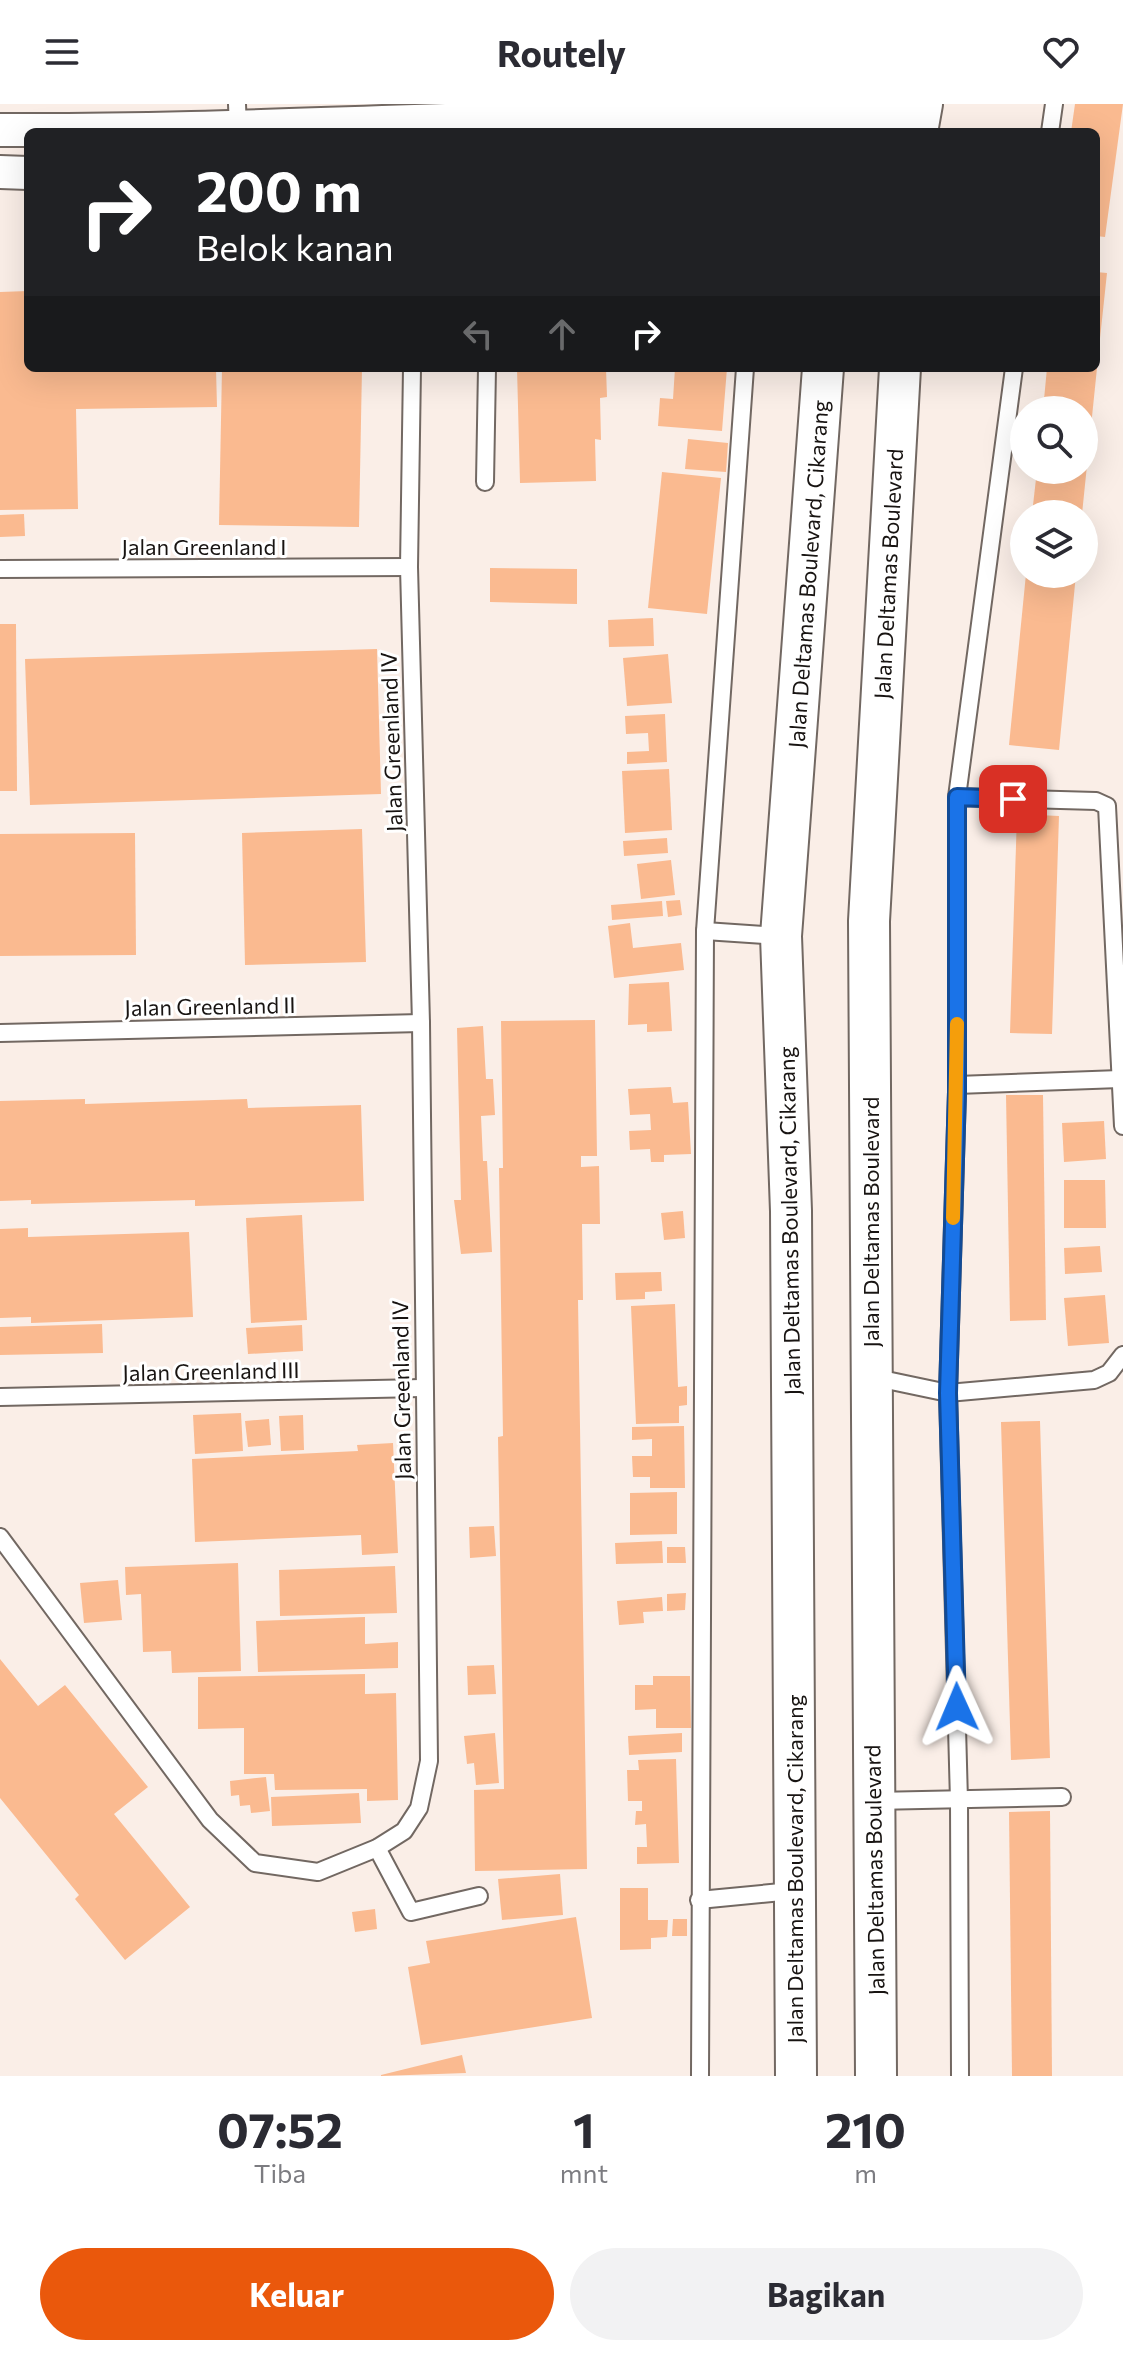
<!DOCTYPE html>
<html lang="id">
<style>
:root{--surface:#fff;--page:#f2f2f3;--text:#2b2b33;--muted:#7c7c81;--accent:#ea580c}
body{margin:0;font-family:Commissioner,sans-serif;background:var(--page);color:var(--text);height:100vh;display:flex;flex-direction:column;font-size:30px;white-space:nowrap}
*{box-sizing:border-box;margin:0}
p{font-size:26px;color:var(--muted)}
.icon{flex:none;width:44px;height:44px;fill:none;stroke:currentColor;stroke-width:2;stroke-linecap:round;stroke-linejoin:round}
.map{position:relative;height:1972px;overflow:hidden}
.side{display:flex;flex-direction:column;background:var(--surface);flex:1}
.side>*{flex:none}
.banner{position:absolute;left:24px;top:24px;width:1076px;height:244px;border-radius:12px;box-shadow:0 8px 32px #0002;background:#202124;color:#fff;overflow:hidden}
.buttons{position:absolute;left:1010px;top:292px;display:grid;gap:16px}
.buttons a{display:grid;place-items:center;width:88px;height:88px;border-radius:50%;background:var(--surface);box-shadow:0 8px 32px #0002;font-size:40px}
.pin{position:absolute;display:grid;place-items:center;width:68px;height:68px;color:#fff;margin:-34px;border-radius:16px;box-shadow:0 4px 12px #0006}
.me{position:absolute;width:88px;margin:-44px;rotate:359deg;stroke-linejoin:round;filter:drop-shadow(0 0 6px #0008)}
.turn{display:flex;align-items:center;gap:28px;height:168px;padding:0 40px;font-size:36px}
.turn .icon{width:104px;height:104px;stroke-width:2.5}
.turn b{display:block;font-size:56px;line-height:68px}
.lanes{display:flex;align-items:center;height:76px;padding:0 40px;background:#0003;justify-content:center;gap:40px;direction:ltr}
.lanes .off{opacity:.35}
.eta{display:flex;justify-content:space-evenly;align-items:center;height:136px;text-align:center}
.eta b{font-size:48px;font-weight:700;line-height:56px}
.action{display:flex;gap:16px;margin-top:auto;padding:16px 40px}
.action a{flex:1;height:92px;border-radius:48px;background:var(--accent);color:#fff;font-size:32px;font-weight:700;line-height:92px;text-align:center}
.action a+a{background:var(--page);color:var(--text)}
header{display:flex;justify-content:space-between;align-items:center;height:104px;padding:0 40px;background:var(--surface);font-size:36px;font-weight:700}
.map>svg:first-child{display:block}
.building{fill:#faba90}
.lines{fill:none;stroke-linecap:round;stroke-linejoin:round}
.service-casing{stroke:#726862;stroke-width:20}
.minor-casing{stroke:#726862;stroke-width:36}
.tertiary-casing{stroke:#726862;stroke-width:44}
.service{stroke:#fff;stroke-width:16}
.minor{stroke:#fff;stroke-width:32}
.tertiary{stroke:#fff;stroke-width:40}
.route-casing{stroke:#114b97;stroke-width:20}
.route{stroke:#1a73e8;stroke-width:14}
.slow{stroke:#f59e0b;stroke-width:14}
.labels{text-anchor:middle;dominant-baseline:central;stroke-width:6;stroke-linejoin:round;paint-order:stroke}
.street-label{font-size:22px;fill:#181412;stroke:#fff}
</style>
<header><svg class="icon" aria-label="menu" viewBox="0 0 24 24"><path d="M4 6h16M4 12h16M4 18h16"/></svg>Routely<svg class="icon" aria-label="heart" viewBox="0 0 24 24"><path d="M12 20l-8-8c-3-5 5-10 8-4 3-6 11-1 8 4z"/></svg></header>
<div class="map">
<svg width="1123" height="1972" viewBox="0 0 1123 1972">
<rect width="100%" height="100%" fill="#faeee7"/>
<g class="building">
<polygon points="1075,0 1123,0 1105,133 1096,132 1096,28 1071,28"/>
<polygon points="1096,168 1107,169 1098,253 1096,253"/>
<polygon points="28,187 28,264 216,264 217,303 76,305 78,405 0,406 0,188"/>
<polygon points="222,264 362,264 359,423 219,421"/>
<polygon points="517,264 606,264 607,293 600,294 601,336 595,335 596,377 520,379"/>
<polygon points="675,264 727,264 722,327 658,322 660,294 673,295"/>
<polygon points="1047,264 1097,264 1082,410 1032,410 1037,366 1084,366 1084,306 1043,306"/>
<polygon points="688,335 728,339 726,368 685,365"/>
<polygon points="662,368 721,374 707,510 648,504"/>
<polygon points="24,410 25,432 0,433 0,411"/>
<polygon points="490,464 577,465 577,500 490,498"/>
<polygon points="1026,470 1076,470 1059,646 1009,641"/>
<polygon points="653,514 654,542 609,543 608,516"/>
<polygon points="0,520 16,520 17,687 0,687"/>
<polygon points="377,545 381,690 30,701 25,555"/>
<polygon points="668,550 672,599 627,602 623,554"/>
<polygon points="665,610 667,658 627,660 627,648 649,647 648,629 626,630 625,612"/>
<polygon points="669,665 672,726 625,729 622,667"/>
<polygon points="1017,710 1059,712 1052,930 1010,929"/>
<polygon points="362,725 366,858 245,861 242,729"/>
<polygon points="135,729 136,851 0,852 0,730"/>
<polygon points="667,734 668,749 624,752 623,737"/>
<polygon points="671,756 675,791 641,795 637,760"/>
<polygon points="680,796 682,811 668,813 666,797"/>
<polygon points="662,797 663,812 612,816 611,801"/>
<polygon points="630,819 633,844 681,839 684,866 614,874 608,822"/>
<polygon points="669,878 672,927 647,928 647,920 628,921 629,880"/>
<polygon points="595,916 597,1052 581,1052 581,1063 599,1062 600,1120 582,1120 583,1196 578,1196 587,1765 475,1767 474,1686 504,1685 498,1333 503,1332 499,1064 503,1064 501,917"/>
<polygon points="483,922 486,975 493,975 495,1011 481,1012 483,1057 487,1057 492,1148 461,1150 454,1096 461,1096 457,924"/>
<polygon points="671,983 673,999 688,998 691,1050 664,1051 664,1058 651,1058 650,1045 630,1046 629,1027 651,1026 650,1010 630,1011 628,985"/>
<polygon points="1006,991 1043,991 1046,1216 1010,1217"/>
<polygon points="85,995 85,1000 247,995 248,1004 361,1001 364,1097 195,1102 195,1096 31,1100 31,1096 0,1097 0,997"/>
<polygon points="1104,1017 1106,1055 1064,1058 1062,1019"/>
<polygon points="1064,1076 1105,1076 1106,1124 1064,1124"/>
<polygon points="683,1107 685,1134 664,1136 661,1109"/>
<polygon points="302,1111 307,1216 251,1219 246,1114"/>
<polygon points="28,1124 28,1133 189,1128 193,1213 31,1219 31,1213 0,1214 0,1125"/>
<polygon points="1100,1142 1102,1168 1065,1170 1064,1144"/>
<polygon points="661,1168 662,1187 645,1188 645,1195 616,1196 615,1169"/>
<polygon points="1105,1191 1109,1239 1068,1242 1064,1194"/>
<polygon points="675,1200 678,1283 687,1282 687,1301 679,1302 679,1319 636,1320 631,1202"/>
<polygon points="102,1220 103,1249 0,1251 0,1223"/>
<polygon points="302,1221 303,1247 248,1250 246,1224"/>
<polygon points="241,1309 243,1347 195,1350 193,1311"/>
<polygon points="303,1311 304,1346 281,1347 279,1312"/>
<polygon points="269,1315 271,1341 248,1343 245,1317"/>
<polygon points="1040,1317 1050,1654 1011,1656 1001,1318"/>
<polygon points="684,1322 685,1384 650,1384 650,1373 633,1373 632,1352 652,1352 652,1335 632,1336 632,1323"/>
<polygon points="393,1339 398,1449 362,1451 361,1431 195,1438 192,1355 358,1347 357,1341"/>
<polygon points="677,1388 677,1430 630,1431 630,1389"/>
<polygon points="494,1422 496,1452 470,1454 469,1423"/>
<polygon points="662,1437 663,1459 616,1460 615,1439"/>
<polygon points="667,1443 685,1443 686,1459 667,1459"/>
<polygon points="238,1459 241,1567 172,1569 171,1547 143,1548 141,1490 126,1491 125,1463"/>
<polygon points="395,1462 397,1509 280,1512 279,1466"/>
<polygon points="118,1476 122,1516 84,1519 80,1479"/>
<polygon points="686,1489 685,1506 667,1507 667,1490"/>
<polygon points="662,1493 663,1507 643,1508 644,1519 619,1521 617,1497"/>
<polygon points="365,1513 365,1540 398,1538 398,1564 258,1568 256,1517"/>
<polygon points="0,1555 38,1602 65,1581 148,1683 114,1710 190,1803 125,1856 75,1795 79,1791 0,1694"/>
<polygon points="494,1561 496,1590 468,1591 467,1562"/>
<polygon points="365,1570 365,1590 396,1589 398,1696 367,1697 367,1685 275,1686 274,1670 244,1670 244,1624 198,1625 198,1573"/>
<polygon points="653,1572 690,1572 691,1624 656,1624 656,1605 635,1606 635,1581 653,1581"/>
<polygon points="495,1629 499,1679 476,1681 474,1659 467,1660 464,1632"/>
<polygon points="682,1629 682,1648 629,1651 628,1632"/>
<polygon points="676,1655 679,1759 637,1760 637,1743 647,1743 646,1720 635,1721 636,1707 642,1707 642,1697 628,1697 627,1666 639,1666 638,1656"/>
<polygon points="266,1673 270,1707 251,1709 250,1701 240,1702 239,1691 231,1692 230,1677"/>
<polygon points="359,1689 361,1719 272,1722 271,1693"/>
<polygon points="1050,1707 1052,1972 1012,1972 1009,1708"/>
<polygon points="560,1770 563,1811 502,1816 498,1775"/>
<polygon points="620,1784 648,1784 648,1816 668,1816 667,1833 651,1834 651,1845 620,1846"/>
<polygon points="375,1805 377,1825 355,1828 352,1808"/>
<polygon points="576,1813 592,1914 421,1941 408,1863 430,1859 426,1837"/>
<polygon points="673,1815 687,1815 687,1832 672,1832"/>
<polygon points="462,1951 466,1969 381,1972 381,1971"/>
</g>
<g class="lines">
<defs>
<g id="service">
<polyline points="237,0 238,24"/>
<polyline points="1050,28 1054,0"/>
<polyline points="485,378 487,264"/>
<polyline points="0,465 409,463"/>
<polyline points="957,693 1096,697 1107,702 1123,1022"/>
<polyline points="705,827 780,832"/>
<polyline points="0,929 421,919"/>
<polyline points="957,981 1120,975"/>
<polyline points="872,1273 948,1289 1094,1276 1109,1269 1123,1251"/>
<polyline points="0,1293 422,1284"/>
<polyline points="0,1433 210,1716 255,1759 318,1768 377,1744 404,1727 419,1704 429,1657 421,919 409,463 412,264"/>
<polyline points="874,1697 1062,1693"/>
<polyline points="377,1744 411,1808 479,1792"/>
<polyline points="699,1796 792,1787"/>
<polyline points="700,1972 705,827 745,264"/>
<polyline points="960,1972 959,1697 948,1289 957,988 957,693 1014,264"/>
</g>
<g id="minor">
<path d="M0,26C306,28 613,0 919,14"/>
<polyline points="0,68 28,69"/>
</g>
<g id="tertiary">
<polyline points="838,28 843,0"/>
<polyline points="917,28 922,0"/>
<polyline points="796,1972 791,1107 781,832 823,264"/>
<polyline points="876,1972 869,817 900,264"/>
</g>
</defs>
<use href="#service" class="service-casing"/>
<use href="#minor" class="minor-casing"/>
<use href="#tertiary" class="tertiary-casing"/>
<use href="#service" class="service"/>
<use href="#minor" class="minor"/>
<use href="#tertiary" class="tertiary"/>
</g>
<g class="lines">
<defs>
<polyline id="route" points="957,1603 948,1289 957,988 957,693 1013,695"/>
</defs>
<use href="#route" class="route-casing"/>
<use href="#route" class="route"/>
<polyline class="slow" points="953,1114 957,920"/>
</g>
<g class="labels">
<g class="street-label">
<text x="204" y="442">Jalan Greenland I</text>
<text transform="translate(808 470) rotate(-86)">Jalan Deltamas Boulevard, Cikarang</text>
<text transform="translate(888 470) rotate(-87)">Jalan Deltamas Boulevard</text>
<text transform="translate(391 638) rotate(-92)">Jalan Greenland IV</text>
<text transform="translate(210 902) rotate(-1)">Jalan Greenland II</text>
<text transform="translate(789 1117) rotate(-91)">Jalan Deltamas Boulevard, Cikarang</text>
<text transform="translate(870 1118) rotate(-90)">Jalan Deltamas Boulevard</text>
<text transform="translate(211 1267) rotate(-1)">Jalan Greenland III</text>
<text transform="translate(401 1286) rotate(-91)">Jalan Greenland IV</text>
<text transform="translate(794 1765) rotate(-90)">Jalan Deltamas Boulevard, Cikarang</text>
<text transform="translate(874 1766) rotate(-91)">Jalan Deltamas Boulevard</text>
</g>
</g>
</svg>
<div class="buttons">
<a><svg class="icon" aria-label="search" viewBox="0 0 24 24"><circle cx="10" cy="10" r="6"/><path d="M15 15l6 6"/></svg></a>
<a><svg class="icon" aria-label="layers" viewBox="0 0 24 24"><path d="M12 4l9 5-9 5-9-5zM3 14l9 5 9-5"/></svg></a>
</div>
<div class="pin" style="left:1013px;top:695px;background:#d93025"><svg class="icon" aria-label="arrive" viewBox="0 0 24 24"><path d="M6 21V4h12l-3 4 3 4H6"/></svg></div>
<svg class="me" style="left:957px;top:1603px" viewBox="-20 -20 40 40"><path d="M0-17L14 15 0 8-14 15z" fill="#1a73e8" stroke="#fff" stroke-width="4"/></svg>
<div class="banner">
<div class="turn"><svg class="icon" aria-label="right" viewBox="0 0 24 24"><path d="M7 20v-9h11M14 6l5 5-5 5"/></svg><div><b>200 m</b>Belok kanan</div></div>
<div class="lanes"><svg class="icon off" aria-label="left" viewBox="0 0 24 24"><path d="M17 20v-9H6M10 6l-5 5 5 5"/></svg><svg class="icon off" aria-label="ahead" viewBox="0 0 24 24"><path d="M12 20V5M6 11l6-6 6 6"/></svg><svg class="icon" aria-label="right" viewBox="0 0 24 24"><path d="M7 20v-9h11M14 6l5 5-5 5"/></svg></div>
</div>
</div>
<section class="side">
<div class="eta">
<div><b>07:52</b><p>Tiba</p></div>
<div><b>1</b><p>mnt</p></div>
<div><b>210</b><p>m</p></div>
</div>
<div class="action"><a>Keluar</a><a>Bagikan</a></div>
</section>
